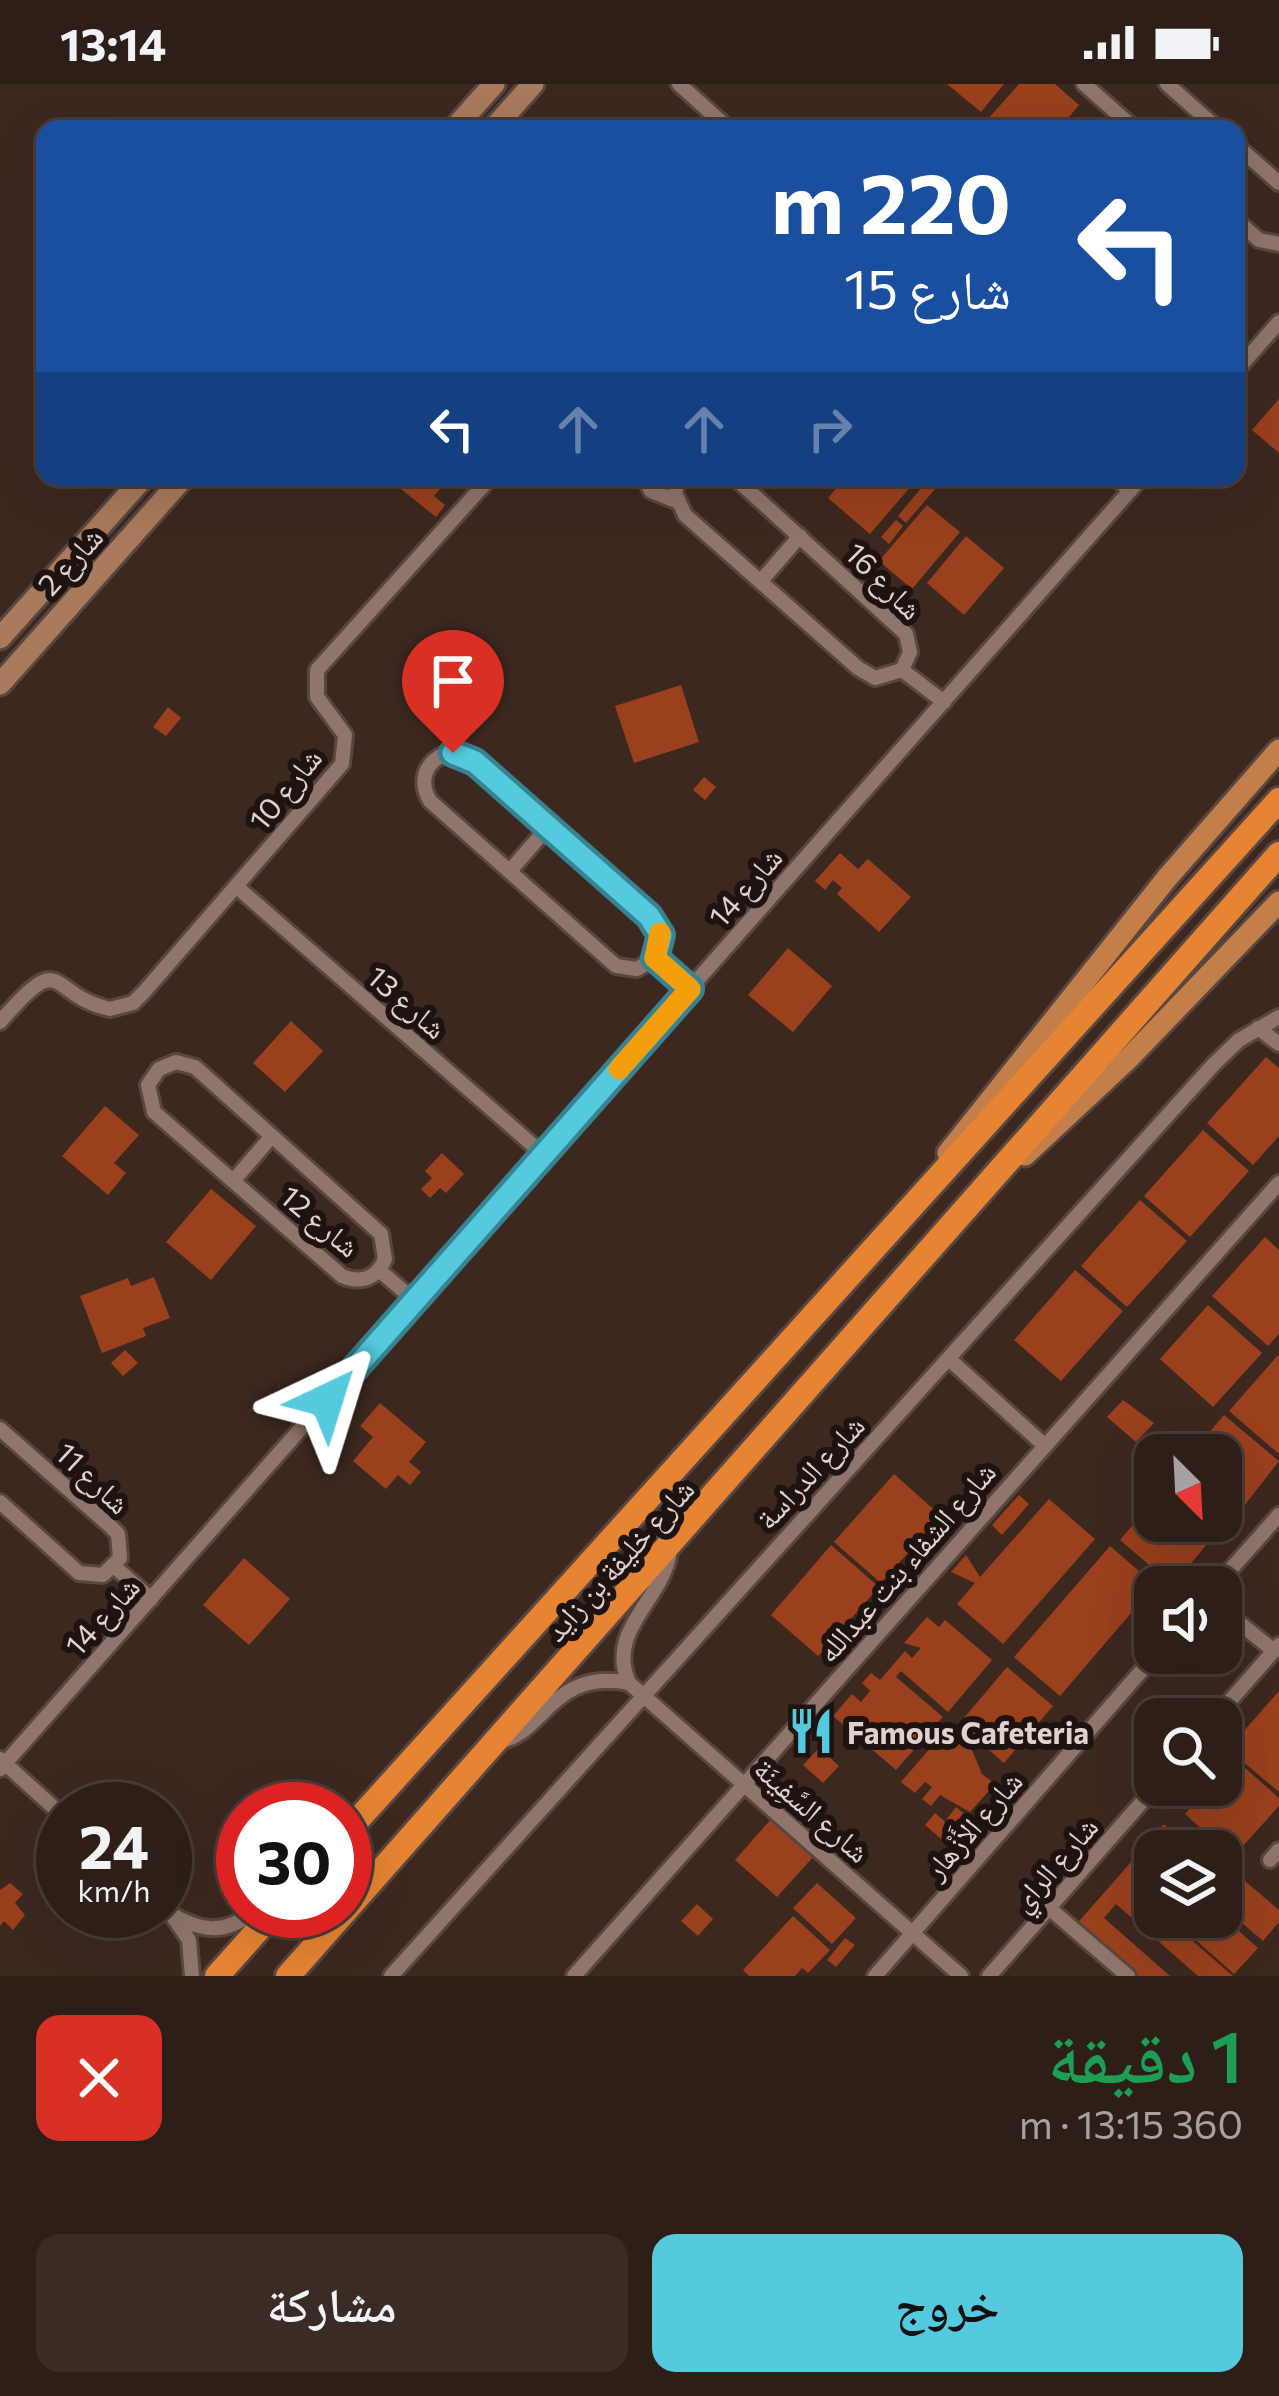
<!DOCTYPE html>
<html lang="ar">
<meta charset="utf-8">
<style>
:root{--surface:#2e1e18;--page:#3a2b25;--text:#f1f3f6;--muted:#a7a2a2;--line:#493c37;--accent:#55cadf}
body{margin:0;font-family:Commissioner,"Noto Naskh Arabic",sans-serif;background:var(--page);color:var(--text);direction:rtl;height:100vh;display:flex;flex-direction:column;font-size:45px;white-space:nowrap}
*{box-sizing:border-box;margin:0}
p{font-size:39px;color:var(--muted)}
.icon{flex:none;width:66px;height:66px;fill:none;stroke:currentColor;stroke-width:2;stroke-linecap:round;stroke-linejoin:round}
.map{position:relative;height:1892px;overflow:hidden;direction:ltr}
.side{display:flex;flex-direction:column;background:var(--surface);flex:1}
.side>*{flex:none}
.hud{position:absolute;left:36px;top:36px;width:1209px;height:366px;border-radius:24px;box-shadow:0 12px 48px #0002,0 0 0 3px var(--line);direction:rtl;background:#1a4fa0;color:#fff;overflow:hidden}
.needle{width:78px;rotate:156deg}
.tools{position:absolute;left:1134px;top:1350px;display:grid;gap:24px}
.tools a{display:grid;place-items:center;width:108px;height:108px;border-radius:24px;background:var(--surface);box-shadow:0 12px 48px #0002,0 0 0 3px var(--line);font-size:60px}
.speed{position:absolute;left:36px;top:1698px;display:flex;gap:24px;font-size:60px;font-weight:700;text-align:center}
.speed>*{display:grid;place-content:center;width:156px;height:156px;border-radius:50%;background:var(--surface);box-shadow:0 12px 48px #0002,0 0 0 3px var(--line);line-height:1}
.speed small{font-size:30px;font-weight:400}
.speed .limit{border:18px solid #d22;background:#fff;color:#111}
.pin{position:absolute;display:grid;place-items:center;width:102px;height:102px;color:#fff;margin:-123px -51px;border-radius:50% 50% 50% 0;rotate:-45deg;box-shadow:0 0 12px #0007}
.pin .icon{rotate:45deg}
.me{position:absolute;width:132px;margin:-66px;rotate:41deg;stroke-linejoin:round;filter:drop-shadow(0 0 9px #0008)}
.turn{display:flex;align-items:center;gap:42px;height:252px;padding:0 36px;font-size:54px}
.turn .icon{width:156px;height:156px;stroke-width:2.5}
.turn b{display:block;font-size:84px;line-height:102px}
.lanes{display:flex;align-items:center;height:114px;padding:0 36px;background:#0003;justify-content:center;gap:60px;direction:ltr}
.lanes .off{opacity:.35}
.round{display:grid;place-items:center;flex:none;width:126px;height:126px;border-radius:24px;background:var(--page)}
.summary{display:flex;align-items:center;justify-content:space-between;height:204px;padding:0 36px}
h1{font-size:72px;font-weight:600;line-height:90px;color:#1e9e55}
.cta{display:flex;gap:24px;margin-top:auto;padding:24px 36px}
.cta a{flex:1;height:138px;border-radius:24px;background:var(--accent);color:#111;font-size:48px;font-weight:600;line-height:138px;text-align:center}
.cta a+a{background:var(--page);color:var(--text)}
.status{display:flex;justify-content:space-between;align-items:center;height:84px;padding:0 60px;background:var(--surface);direction:ltr}
.status svg{height:33px;fill:currentColor}
.map>svg:first-child{display:block}
.building{fill:#9a401d}
.lines{fill:none;stroke-linecap:round;stroke-linejoin:round}
.street-casing{stroke:#584640;stroke-width:20}
.secondary-casing{stroke:#584640;stroke-width:27}
.primary-casing{stroke:#584640;stroke-width:27}
.highway-casing{stroke:#584640;stroke-width:30}
.street{stroke:#8f756c;stroke-width:14}
.secondary{stroke:#a97a5b;stroke-width:21}
.primary{stroke:#c37e4a;stroke-width:21}
.highway{stroke:#e68433;stroke-width:24}
.route-casing{stroke:#378391;stroke-width:30}
.route{stroke:#55cadf;stroke-width:21}
.slow{stroke:#f59e0b;stroke-width:21}
.labels{text-anchor:middle;dominant-baseline:central;stroke-width:12;stroke-linejoin:round;paint-order:stroke}
.street-label{font-size:30px;fill:#e1d2cd;stroke:#1d1310}
.poi-label{font-size:30px;font-weight:bold;fill:#e1d2cd;stroke:#1d1310;text-anchor:start}
</style>
<div class="status"><b>13:14</b><svg viewBox="0 0 49 12"><path d="M0 12V9h3v3zM5 12V6h3v6zM10 12V3h3v9zM15 12V0h3v12zM26 1h20v11H26zM47 4h2v5h-2z"/></svg></div>
<div class="map">
<svg width="1279" height="1892" viewBox="0 0 1279 1892">
<rect width="100%" height="100%" fill="#3d2820"/>
<g class="building">
<polygon points="947,0 1004,0 981,28"/>
<polygon points="1019,0 1055,0 1079,21 1059,45 997,45 987,36"/>
<polygon points="1279,315 1279,369 1252,346"/>
<polygon points="386,393 450,393 434,412 445,421 436,433"/>
<polygon points="846,393 903,393 912,401 870,450 828,414"/>
<polygon points="927,397 936,404 906,439 898,432"/>
<polygon points="927,421 960,448 912,505 879,477"/>
<polygon points="896,436 903,442 889,460 881,453"/>
<polygon points="966,452 1004,484 964,531 927,499"/>
<polygon points="681,601 699,658 634,679 615,622"/>
<polygon points="168,623 181,634 166,652 153,643"/>
<polygon points="704,693 716,703 705,716 693,706"/>
<polygon points="840,769 858,785 868,775 911,813 879,848 837,810 842,804 833,796 825,806 815,797"/>
<polygon points="788,864 832,902 793,948 748,911"/>
<polygon points="291,937 323,967 285,1008 253,979"/>
<polygon points="1266,973 1279,984 1279,1052 1253,1081 1207,1039"/>
<polygon points="105,1022 139,1051 114,1079 126,1089 108,1111 62,1072"/>
<polygon points="1203,1046 1249,1087 1190,1153 1144,1112"/>
<polygon points="442,1069 464,1090 446,1109 440,1104 430,1114 421,1105 432,1094 425,1087"/>
<polygon points="211,1105 256,1142 211,1196 166,1158"/>
<polygon points="1140,1116 1187,1157 1127,1223 1081,1182"/>
<polygon points="1265,1153 1279,1166 1279,1250 1268,1262 1212,1212"/>
<polygon points="1075,1186 1123,1227 1061,1297 1014,1256"/>
<polygon points="154,1193 170,1234 143,1244 146,1252 102,1269 80,1212 128,1194 131,1202"/>
<polygon points="1208,1221 1262,1269 1213,1323 1160,1275"/>
<polygon points="125,1266 138,1279 123,1292 111,1279"/>
<polygon points="1279,1270 1279,1370 1229,1327"/>
<polygon points="1123,1316 1154,1339 1136,1358 1107,1333"/>
<polygon points="380,1319 426,1358 409,1378 421,1388 410,1401 398,1391 386,1405 353,1377 373,1353 360,1342"/>
<polygon points="1224,1331 1279,1377 1230,1440 1221,1432 1221,1371 1190,1371"/>
<polygon points="894,1390 941,1432 881,1499 834,1458"/>
<polygon points="1019,1411 1029,1420 1002,1451 992,1441"/>
<polygon points="1049,1415 1095,1455 1003,1560 957,1520 975,1499 951,1488 966,1471 980,1493"/>
<polygon points="1155,1415 1155,1437 1216,1437 1222,1442 1173,1501 1120,1456"/>
<polygon points="831,1461 879,1503 818,1572 771,1531"/>
<polygon points="1110,1462 1155,1501 1060,1612 1014,1573"/>
<polygon points="244,1474 290,1515 249,1561 203,1521"/>
<polygon points="927,1533 939,1543 945,1536 992,1576 948,1628 901,1587 896,1593 943,1633 896,1686 833,1632 852,1610 861,1618 870,1607 862,1599 871,1589 880,1596 905,1567 912,1574 921,1564 904,1559"/>
<polygon points="1007,1583 1053,1622 1004,1679 959,1640"/>
<polygon points="1279,1607 1279,1708 1228,1665"/>
<polygon points="951,1640 967,1654 982,1690 995,1700 970,1728 940,1711 931,1722 922,1715 932,1703 925,1698 915,1709 901,1698"/>
<polygon points="819,1664 839,1682 823,1699 803,1681"/>
<polygon points="1235,1675 1279,1714 1279,1722 1233,1773 1185,1730 1212,1701 1221,1701 1221,1691"/>
<polygon points="956,1723 968,1733 957,1746 946,1736"/>
<polygon points="935,1729 957,1748 947,1760 925,1741"/>
<polygon points="772,1734 814,1772 777,1813 735,1776"/>
<polygon points="973,1737 985,1746 974,1759 962,1749"/>
<polygon points="1164,1740 1176,1751 1182,1745 1207,1767 1153,1767 1146,1761"/>
<polygon points="1139,1769 1143,1773 1138,1779 1146,1786 1155,1776 1155,1820 1131,1803 1155,1824 1155,1833 1165,1833 1233,1892 1198,1892 1116,1820 1104,1834 1170,1892 1130,1892 1074,1843"/>
<polygon points="1239,1792 1279,1826 1279,1838 1263,1857 1221,1821 1221,1813"/>
<polygon points="10,1799 23,1810 15,1819 25,1831 13,1846 4,1837 0,1842 0,1806"/>
<polygon points="817,1799 856,1834 832,1860 793,1824"/>
<polygon points="697,1820 713,1835 698,1852 681,1837"/>
<polygon points="793,1832 830,1866 808,1889 802,1884 795,1892 749,1892 743,1886"/>
<polygon points="1204,1833 1223,1833 1258,1864 1234,1890 1189,1850"/>
<polygon points="845,1854 855,1861 836,1883 827,1876"/>
</g>
<g class="lines">
<defs>
<g id="street">
<polyline points="679,0 729,45"/>
<polyline points="1084,0 1135,45"/>
<polyline points="1167,0 1218,45"/>
<polyline points="1236,61 1279,99"/>
<polyline points="1236,136 1259,156 1279,160"/>
<polyline points="1236,287 1279,238"/>
<polyline points="644,393 651,407 676,417"/>
<polyline points="678,393 675,409 685,431 858,584 875,594 902,586 910,568 906,550 734,393"/>
<polyline points="1115,393 1130,407"/>
<polyline points="761,497 800,452"/>
<polyline points="902,586 944,618"/>
<path d="M445,670L469,673L649,832L661,851L655,874L637,885L616,882L430,717C419,698 424,679 445,670Z"/>
<polyline points="510,787 548,743"/>
<polyline points="237,803 544,1071"/>
<polyline points="655,874 690,905"/>
<path d="M0,938C66,861 46,911 110,925L133,919L144,908L342,680L345,651L317,613V586L491,393"/>
<polyline points="1258,944 1279,960"/>
<path d="M176,978L195,983L381,1150L385,1175C377,1194 361,1200 342,1192L154,1028L148,1001L159,985Z"/>
<polyline points="234,1096 272,1052"/>
<polyline points="379,1186 415,1217"/>
<polyline points="949,1275 1044,1361"/>
<polyline points="0,1345 109,1441 118,1450 120,1474 103,1491 79,1489 0,1418"/>
<path d="M670,1466C665,1515 605,1545 629,1599L961,1892"/>
<polyline points="115,1483 151,1515"/>
<polyline points="1215,1503 1279,1431"/>
<polyline points="1221,1524 1274,1567"/>
<polyline points="1214,1635 1279,1561"/>
<path d="M499,1657C542,1653 552,1583 629,1599"/>
<polyline points="0,1675 63,1732"/>
<polyline points="0,1685 1142,393"/>
<polyline points="1270,1776 1279,1766"/>
<polyline points="1049,1824 1128,1892"/>
<path d="M169,1829C200,1847 225,1852 254,1827"/>
<polyline points="173,1833 189,1856 192,1892"/>
<polyline points="391,1892 1214,980 1239,956 1279,933"/>
<polyline points="574,1892 1279,1099"/>
<polyline points="875,1892 1157,1569"/>
<polyline points="989,1892 1157,1701"/>
</g>
<g id="secondary">
<polyline points="454,45 494,0"/>
<polyline points="493,45 533,0"/>
<polyline points="0,554 144,393"/>
<polyline points="0,600 184,393"/>
</g>
<g id="primary">
<polyline points="948,1069 1167,794 1279,666"/>
<polyline points="1025,1071 1130,973 1279,818"/>
</g>
<g id="highway">
<polyline points="345,1750 1279,716"/>
<polyline points="217,1892 275,1827"/>
<polyline points="288,1892 1279,770"/>
</g>
</defs>
<use href="#street" class="street-casing"/>
<use href="#secondary" class="secondary-casing"/>
<use href="#primary" class="primary-casing"/>
<use href="#highway" class="highway-casing"/>
<use href="#street" class="street"/>
<use href="#secondary" class="secondary"/>
<use href="#primary" class="primary"/>
<use href="#highway" class="highway"/>
</g>
<g class="lines">
<defs>
<polyline id="route" points="327,1316 690,905 655,874 661,851 649,832 475,678 453,669"/>
</defs>
<use href="#route" class="route-casing"/>
<use href="#route" class="route"/>
<polyline class="slow" points="619,985 690,905 655,874 660,849"/>
</g>
<defs>
<symbol id="restaurant-bare" viewBox="-9 -9 18 18"><path d="M-5-6h1v4h1v-4h1v4h1v-4h1v5L-1.5 .5V6h-2V.5L-5-1ZM5-6V6H3V1.5H1.5Q1.5-4 5-6Z" fill="#55cadf" stroke="#1d1310" stroke-width="2.5" paint-order="stroke"/></symbol>
</defs>
<g fill-rule="evenodd">
<use href="#restaurant-bare" x="778" y="1614" width="66" height="66"/>
</g>
<g class="labels">
<g class="street-label">
<text transform="translate(69 476) rotate(-48)">شارع 2</text>
<text transform="translate(885 496) rotate(45)">شارع 16</text>
<text transform="translate(284 704) rotate(-51)">شارع 10</text>
<text transform="translate(744 802) rotate(-49)">شارع 14</text>
<text transform="translate(408 917) rotate(41)">شارع 13</text>
<text transform="translate(321 1136) rotate(40)">شارع 12</text>
<text transform="translate(809 1387) rotate(-47)">شارع الدراسة</text>
<text transform="translate(94 1393) rotate(43)">شارع 11</text>
<text transform="translate(618 1475) rotate(-48)">شارع خليفة بن زايد</text>
<text transform="translate(905 1477) rotate(-49)">شارع الشفاء بنت عبدالله</text>
<text transform="translate(101 1531) rotate(-48)">شارع 14</text>
<text transform="translate(813 1725) rotate(41)">شارع السَّفِينَة</text>
<text transform="translate(972 1740) rotate(-49)">شارع الأَزْهار</text>
<text transform="translate(1053 1779) rotate(-49)">شارع الراي</text>
</g>
<g class="poi-label">
<text x="847" y="1647">Famous Cafeteria</text>
</g>
</g>
</svg>
<div class="tools">
<a><svg class="needle" viewBox="-14 -14 28 28"><path d="M0-13l5 13h-10z" fill="#e53935"/><path d="M0 13l5-13h-10z" fill="#a7a2a2"/></svg></a>
<a><svg class="icon" aria-label="sound" viewBox="0 0 24 24"><path d="M4 9h4l5-4v14l-5-4H4zM17 9q2 3 0 6"/></svg></a>
<a><svg class="icon" aria-label="search" viewBox="0 0 24 24"><circle cx="10" cy="10" r="6"/><path d="M15 15l6 6"/></svg></a>
<a><svg class="icon" aria-label="layers" viewBox="0 0 24 24"><path d="M12 4l9 5-9 5-9-5zM3 14l9 5 9-5"/></svg></a>
</div>
<div class="speed"><div>24<small>km/h</small></div><div class="limit">30</div></div>
<div class="pin" style="left:453px;top:669px;background:#d93025"><svg class="icon" aria-label="arrive" viewBox="0 0 24 24"><path d="M6 21V4h12l-3 4 3 4H6"/></svg></div>
<svg class="me" style="left:327px;top:1316px" viewBox="-20 -20 40 40"><path d="M0-17L14 15 0 8-14 15z" fill="#55cadf" stroke="#fff" stroke-width="4"/></svg>
<div class="hud">
<div class="turn"><svg class="icon" aria-label="left" viewBox="0 0 24 24"><path d="M17 20v-9H6M10 6l-5 5 5 5"/></svg><div><b>220 m</b>شارع 15</div></div>
<div class="lanes"><svg class="icon" aria-label="left" viewBox="0 0 24 24"><path d="M17 20v-9H6M10 6l-5 5 5 5"/></svg><svg class="icon off" aria-label="ahead" viewBox="0 0 24 24"><path d="M12 20V5M6 11l6-6 6 6"/></svg><svg class="icon off" aria-label="ahead" viewBox="0 0 24 24"><path d="M12 20V5M6 11l6-6 6 6"/></svg><svg class="icon off" aria-label="right" viewBox="0 0 24 24"><path d="M7 20v-9h11M14 6l5 5-5 5"/></svg></div>
</div>
</div>
<section class="side">
<div class="summary"><div><h1>1 دقيقة</h1><p>360 m · 13:15</p></div><a class="round" style="background:#d93025;color:#fff"><svg class="icon" aria-label="close" viewBox="0 0 24 24"><path d="M6 6l12 12M18 6L6 18"/></svg></a></div>
<div class="cta"><a>خروج</a><a>مشاركة</a></div>
</section>
